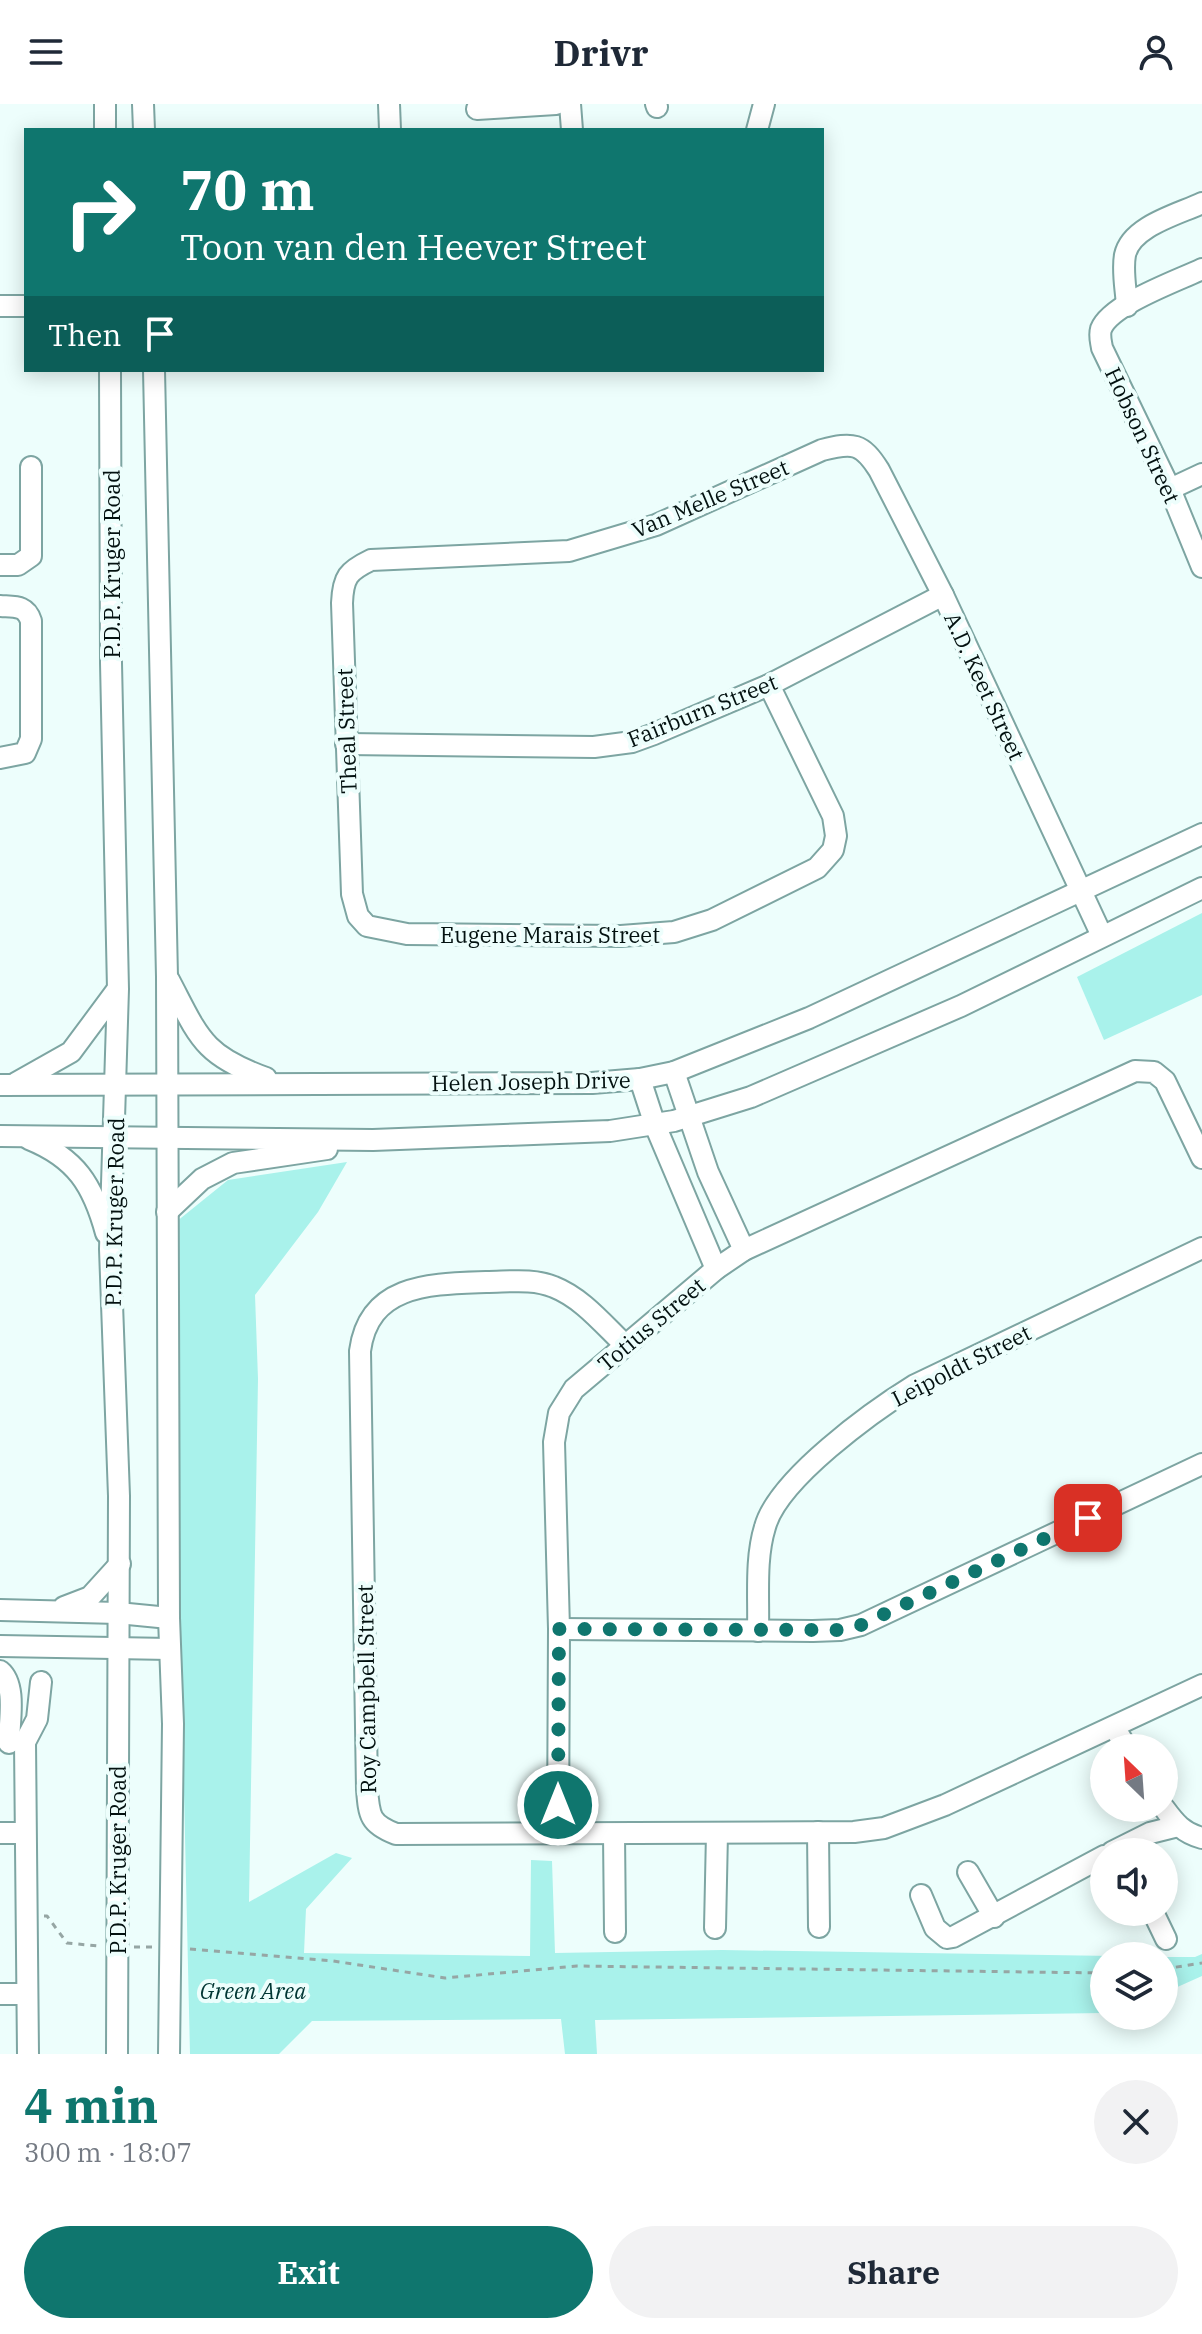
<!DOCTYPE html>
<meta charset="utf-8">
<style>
:root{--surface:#fff;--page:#f2f2f3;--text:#1f2937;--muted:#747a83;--accent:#0f766e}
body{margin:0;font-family:"IBM Plex Serif",serif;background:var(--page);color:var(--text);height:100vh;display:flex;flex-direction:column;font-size:30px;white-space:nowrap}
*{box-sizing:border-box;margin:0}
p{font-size:26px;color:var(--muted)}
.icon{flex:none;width:44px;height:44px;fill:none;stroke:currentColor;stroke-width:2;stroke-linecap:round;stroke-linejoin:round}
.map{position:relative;height:1950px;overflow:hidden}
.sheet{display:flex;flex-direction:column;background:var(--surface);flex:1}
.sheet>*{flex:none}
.guide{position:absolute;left:24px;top:24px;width:800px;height:244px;border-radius:0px;box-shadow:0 4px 20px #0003;background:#0f766e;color:#fff;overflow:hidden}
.needle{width:52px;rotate:335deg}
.buttons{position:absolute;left:1090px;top:1630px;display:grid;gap:16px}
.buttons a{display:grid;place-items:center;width:88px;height:88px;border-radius:50%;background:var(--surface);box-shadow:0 4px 20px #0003;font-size:40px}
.pin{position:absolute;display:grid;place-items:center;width:68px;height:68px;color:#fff;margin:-34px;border-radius:16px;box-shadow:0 4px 12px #0006}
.me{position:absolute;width:88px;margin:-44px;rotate:0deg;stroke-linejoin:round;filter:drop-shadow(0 0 6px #0008)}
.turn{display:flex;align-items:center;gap:28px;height:168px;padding:0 24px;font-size:36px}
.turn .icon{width:104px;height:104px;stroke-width:2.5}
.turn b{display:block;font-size:56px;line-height:68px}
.then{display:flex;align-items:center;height:76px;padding:0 24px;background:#0003;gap:16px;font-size:30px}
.round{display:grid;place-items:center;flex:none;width:84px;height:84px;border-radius:42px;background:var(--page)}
.headline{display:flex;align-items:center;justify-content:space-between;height:136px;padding:0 24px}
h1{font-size:48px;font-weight:700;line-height:60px;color:var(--accent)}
.cta{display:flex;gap:16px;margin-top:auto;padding:16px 24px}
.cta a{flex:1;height:92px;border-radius:48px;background:var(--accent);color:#fff;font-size:32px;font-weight:700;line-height:92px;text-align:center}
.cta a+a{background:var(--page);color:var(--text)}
header{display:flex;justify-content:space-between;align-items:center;height:104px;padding:0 24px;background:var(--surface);font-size:36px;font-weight:700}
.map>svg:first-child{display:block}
.green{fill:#a9f2eb}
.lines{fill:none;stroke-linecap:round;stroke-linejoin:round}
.minor-casing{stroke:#7da5a2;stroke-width:24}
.path{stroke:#96a6a4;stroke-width:3;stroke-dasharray:6 6;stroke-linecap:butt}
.minor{stroke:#fff;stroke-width:20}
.route{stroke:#0f766e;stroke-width:14;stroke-dasharray:0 25.2}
.labels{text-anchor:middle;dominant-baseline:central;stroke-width:8;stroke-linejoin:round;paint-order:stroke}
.street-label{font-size:22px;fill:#031110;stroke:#edfefc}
.park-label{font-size:22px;font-style:italic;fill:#003633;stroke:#edfefc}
</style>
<header><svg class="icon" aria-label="menu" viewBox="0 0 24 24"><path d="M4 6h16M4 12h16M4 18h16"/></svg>Drivr<svg class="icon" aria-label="person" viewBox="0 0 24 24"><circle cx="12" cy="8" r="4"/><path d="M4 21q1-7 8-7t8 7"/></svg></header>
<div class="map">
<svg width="1202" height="1950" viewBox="0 0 1202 1950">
<rect width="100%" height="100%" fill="#edfefc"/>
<g class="green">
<polygon points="1202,809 1202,891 1104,936 1077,873"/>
<polygon points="347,1058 318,1108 255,1191 258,1275 249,1798 336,1749 352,1754 306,1805 304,1849 530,1852 531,1756 552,1757 555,1849 722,1846 1113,1852 1104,1852 1104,1909 595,1916 597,1950 565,1950 561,1915 312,1917 279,1950 190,1950 171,1122 228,1076"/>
<polygon points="1202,1850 1202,1872 1164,1889 1164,1853 1195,1853"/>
</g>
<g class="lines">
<defs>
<g id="minor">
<polyline points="105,0 105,26"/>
<polyline points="143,0 144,26"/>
<polyline points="389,0 390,26"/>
<polyline points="570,0 572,26"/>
<polyline points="656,0 657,3"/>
<polyline points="477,5 556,0"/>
<polyline points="757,26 764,0"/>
<path d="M1202,165C1177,177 1111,200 1101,225C1099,232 1101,237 1102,244L1170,385L1202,463"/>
<polyline points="0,202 26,202"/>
<path d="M1127,202C1126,185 1122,167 1125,151C1131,122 1179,110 1202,99"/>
<polyline points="110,266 111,559 118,885 110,1145 119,1392 117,1950"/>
<polyline points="154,266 167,873 169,1514 173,1620 169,1950"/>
<polyline points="1170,385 1202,370"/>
<polyline points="0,461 18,461 31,452 31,363"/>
<path d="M0,502C15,503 26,501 31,517V635L25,649L0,654"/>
<path d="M769,581L833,712L836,732L833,746L817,764L712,816L674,828L621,832L407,830L367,822L358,812L352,790L342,499C343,473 348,467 371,456L569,447L656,421L822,346C853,338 862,339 879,366L943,491L1102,832"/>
<polyline points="346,640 594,643 632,638 654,630 769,581 943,491"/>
<path d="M169,876C199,933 202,951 266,974"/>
<polyline points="674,968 708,1068 744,1146"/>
<polyline points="640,975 655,1021 716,1165"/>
<polyline points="16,979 71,948 117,886"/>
<polyline points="0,981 592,979 640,975 674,968 809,914 1202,730"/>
<polyline points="0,1032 373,1036 610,1027 674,1017 751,993 961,902 1202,784"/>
<path d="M29,1035C76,1054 93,1081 106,1129"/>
<polyline points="167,1108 202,1075 233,1059 327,1045"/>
<path d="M625,1241C603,1220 582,1194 554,1183C533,1174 508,1178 486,1178C432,1180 369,1179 360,1247L367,1685C369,1712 370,1720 396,1730L854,1728L884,1724L945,1701L1202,1581"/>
<polyline points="64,1503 90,1493 120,1460"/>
<polyline points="0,1506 118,1509 169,1514"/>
<polyline points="559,1525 813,1527 840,1526 861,1521 1202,1360"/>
<path d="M758,1527C759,1493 755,1455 765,1423C778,1375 873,1307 915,1281L1202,1144"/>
<polyline points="0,1542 170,1545"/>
<path d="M0,1567C17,1581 9,1618 9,1639"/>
<polyline points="1114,1623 1127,1644"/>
<path d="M1164,1704C1175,1719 1183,1729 1202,1734"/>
<polyline points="818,1728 819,1823"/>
<polyline points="0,1729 25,1729"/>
<polyline points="558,1730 559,1525 554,1338 559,1309 574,1285 716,1165 744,1146 1135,967 1154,968 1165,977 1202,1054"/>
<polyline points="614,1730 615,1828"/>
<polyline points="1112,1748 1150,1729 1178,1722"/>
<polyline points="968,1768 994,1813"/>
<polyline points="921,1791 935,1824 947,1834 953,1833 1104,1752"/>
<polyline points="1153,1808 1166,1835"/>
<polyline points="715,1824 717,1729"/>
<polyline points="0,1890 26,1890"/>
<polyline points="28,1950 25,1638 37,1615 41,1578"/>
</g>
</defs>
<use href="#minor" class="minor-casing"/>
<g class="path">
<polyline points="44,1812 47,1812 67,1839 98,1842"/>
<polyline points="134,1843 154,1843"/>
<polyline points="190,1845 333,1857 445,1874 577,1862 1104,1869"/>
<polyline points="1164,1865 1202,1859"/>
</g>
<use href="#minor" class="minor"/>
</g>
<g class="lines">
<polyline class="route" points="558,1701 559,1525 840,1526 861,1521 1088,1414"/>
</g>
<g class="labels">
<g class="street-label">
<text transform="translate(1143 331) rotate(65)">Hobson Street</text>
<text transform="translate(710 394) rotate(-23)">Van Melle Street</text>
<text transform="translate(111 460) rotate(-90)">P.D.P. Kruger Road</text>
<text transform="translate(985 582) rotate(65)">A.D. Keet Street</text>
<text transform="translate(702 606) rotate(-22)">Fairburn Street</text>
<text transform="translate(346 627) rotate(-92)">Theal Street</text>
<text x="550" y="830">Eugene Marais Street</text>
<text transform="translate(531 977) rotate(-1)">Helen Joseph Drive</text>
<text transform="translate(114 1108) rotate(-89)">P.D.P. Kruger Road</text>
<text transform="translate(651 1220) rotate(-40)">Totius Street</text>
<text transform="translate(961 1261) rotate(-27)">Leipoldt Street</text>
<text transform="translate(366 1585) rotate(-91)">Roy Campbell Street</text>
<text transform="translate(117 1756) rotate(-90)">P.D.P. Kruger Road</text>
</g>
<g class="park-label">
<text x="253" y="1886">Green Area</text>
</g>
</g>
</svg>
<div class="buttons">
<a><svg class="needle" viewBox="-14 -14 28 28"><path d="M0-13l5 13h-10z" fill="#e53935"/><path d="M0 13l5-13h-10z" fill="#747a83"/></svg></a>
<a><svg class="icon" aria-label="sound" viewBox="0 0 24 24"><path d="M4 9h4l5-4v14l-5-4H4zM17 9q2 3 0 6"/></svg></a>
<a><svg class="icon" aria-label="layers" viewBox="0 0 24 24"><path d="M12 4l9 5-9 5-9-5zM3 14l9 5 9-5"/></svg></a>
</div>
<div class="pin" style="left:1088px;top:1414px;background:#d93025"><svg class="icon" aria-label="arrive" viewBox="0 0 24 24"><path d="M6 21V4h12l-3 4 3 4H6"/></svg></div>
<svg class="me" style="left:558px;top:1701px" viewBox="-20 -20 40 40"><circle r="17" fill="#0f766e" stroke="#fff" stroke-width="3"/><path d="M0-11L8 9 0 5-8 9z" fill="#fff"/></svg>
<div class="guide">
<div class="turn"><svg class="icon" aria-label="right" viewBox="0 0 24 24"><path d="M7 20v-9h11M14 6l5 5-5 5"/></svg><div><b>70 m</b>Toon van den Heever Street</div></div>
<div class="then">Then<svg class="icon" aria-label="arrive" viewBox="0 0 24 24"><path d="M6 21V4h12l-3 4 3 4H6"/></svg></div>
</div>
</div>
<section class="sheet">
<div class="headline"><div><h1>4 min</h1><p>300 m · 18:07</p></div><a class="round"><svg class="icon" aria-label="close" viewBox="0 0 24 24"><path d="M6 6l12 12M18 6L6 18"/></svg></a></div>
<div class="cta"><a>Exit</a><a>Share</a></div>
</section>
